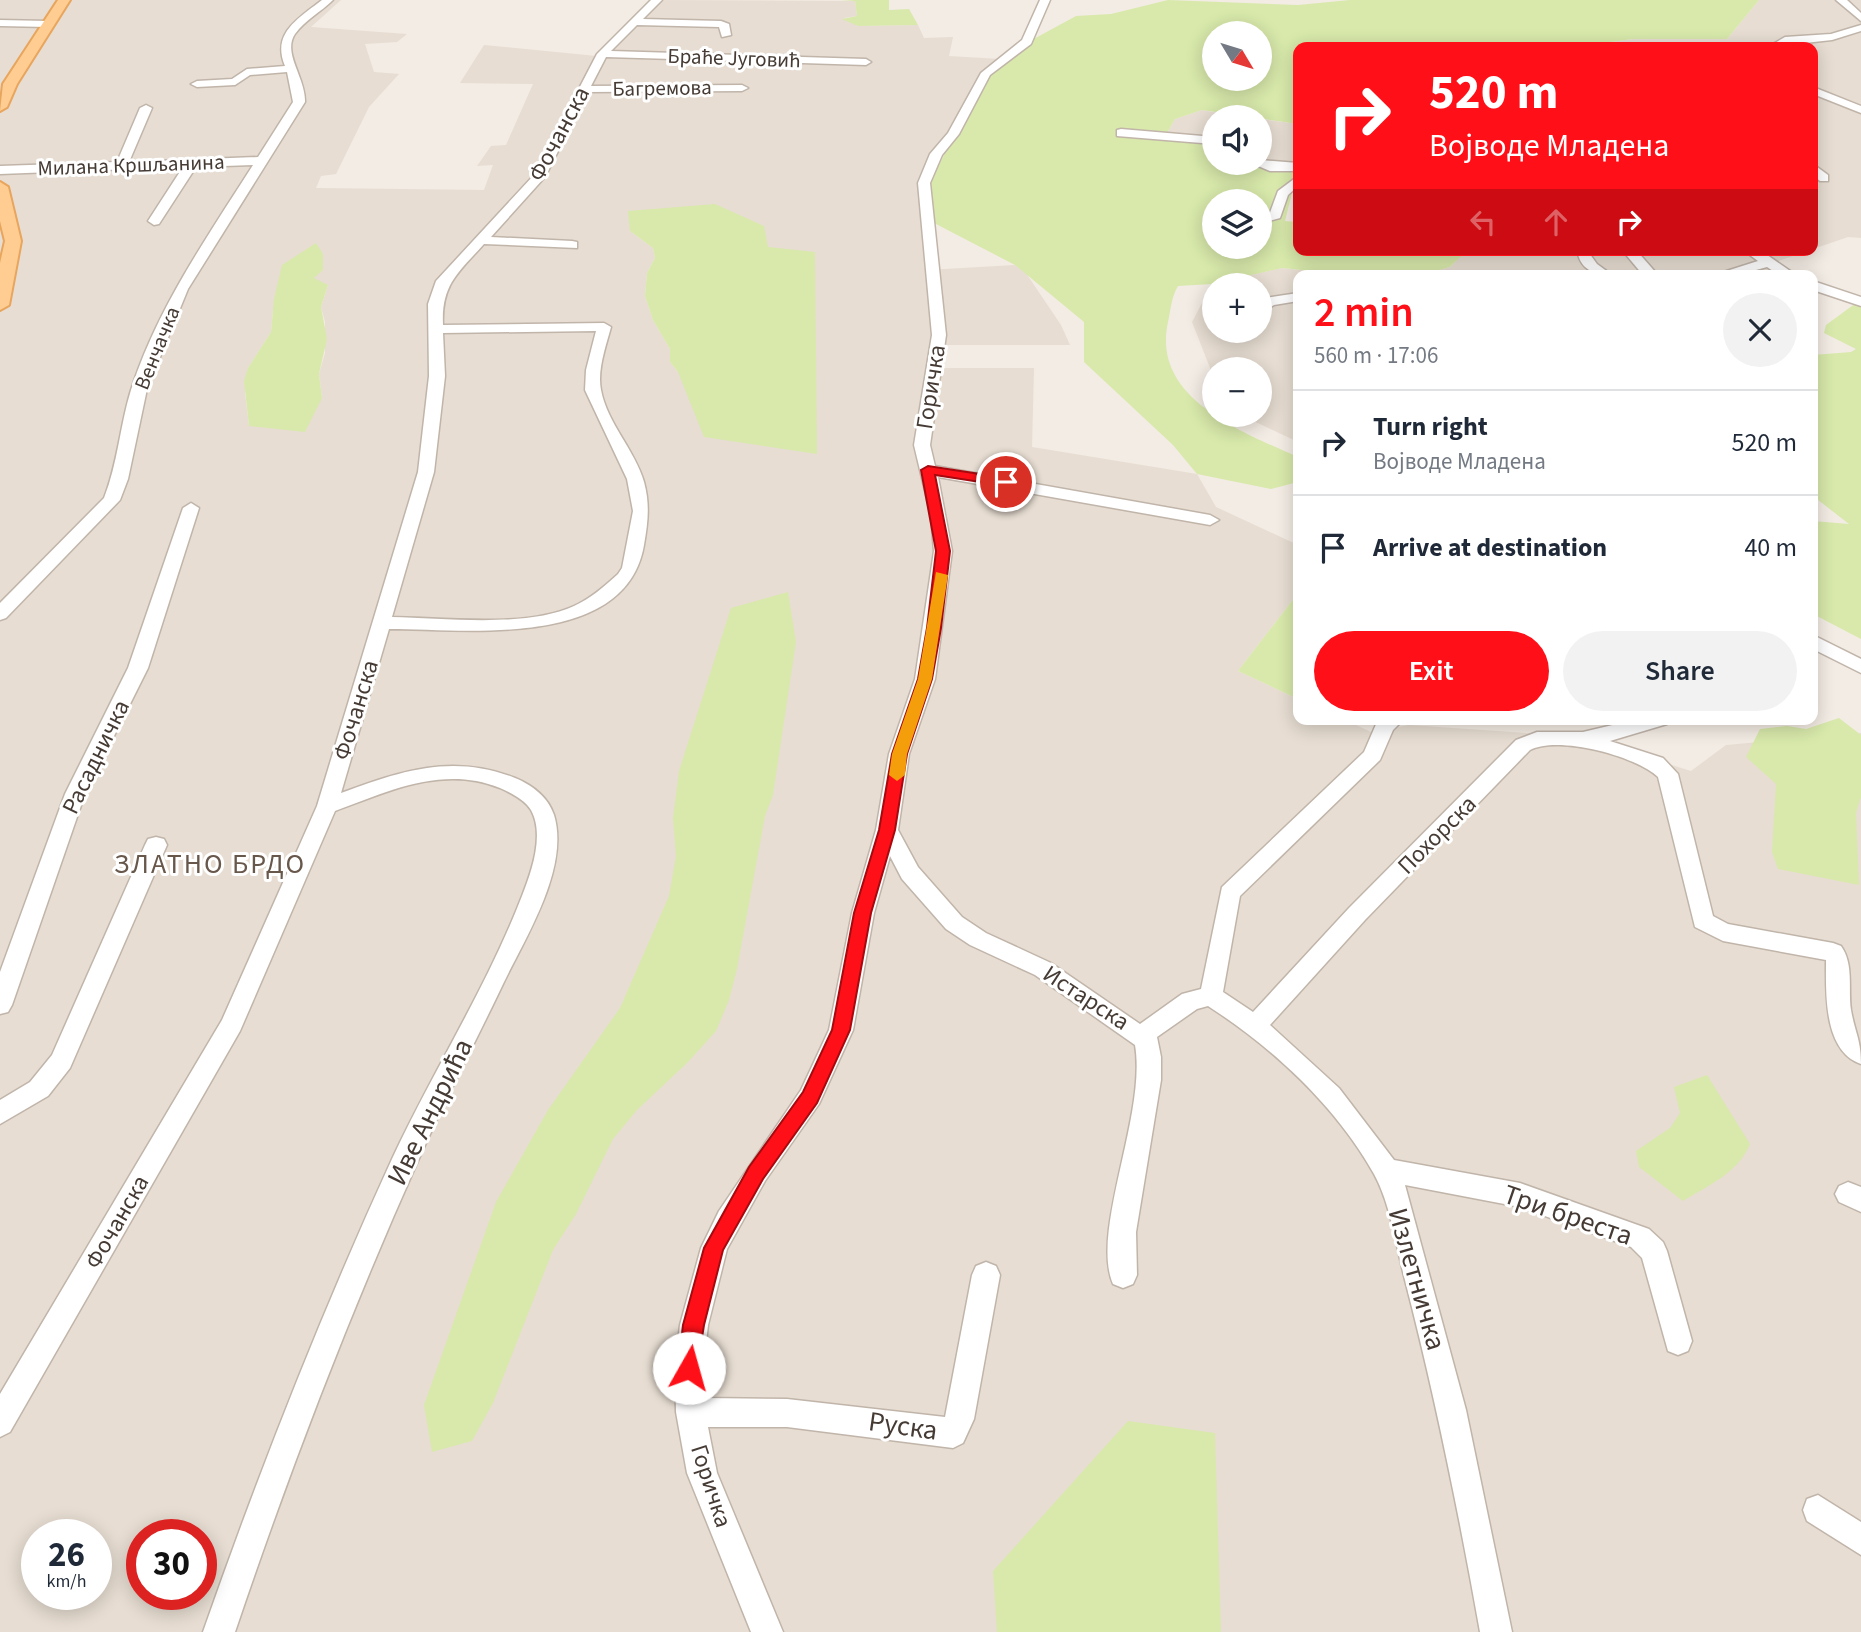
<!DOCTYPE html>
<meta charset="utf-8">
<style>
:root{--surface:#fff;--page:#f2f2f3;--text:#1f2937;--muted:#747a83;--line:#e0e1e3;--accent:#ff0f17}
body{margin:0;font-family:"Source Sans 3",sans-serif;background:var(--page);color:var(--text);height:100vh;display:flex;flex-direction:column;font-size:26px;white-space:nowrap}
*{box-sizing:border-box;margin:0}
p{font-size:23px;color:var(--muted)}
.icon{flex:none;width:38px;height:38px;fill:none;stroke:currentColor;stroke-width:2;stroke-linecap:round;stroke-linejoin:round}
.map{position:relative;flex:1;overflow:hidden}
.panel{position:absolute;left:1293px;top:270px;width:525px;height:455px;display:flex;flex-direction:column;background:var(--surface);border-radius:14px;box-shadow:0 4px 18px #0003}
.panel>*{flex:none}
.top-card{position:absolute;left:1293px;top:42px;width:525px;height:214px;border-radius:14px;box-shadow:0 4px 18px #0003;background:#ff0f17;color:#fff;overflow:hidden}
.needle{width:46px;rotate:128deg}
.fabs{position:absolute;left:1202px;top:21px;display:grid;gap:14px}
.fabs a{display:grid;place-items:center;width:70px;height:70px;border-radius:50%;background:var(--surface);box-shadow:0 4px 18px #0003;font-size:35px}
.speed{position:absolute;left:21px;top:1519px;display:flex;gap:14px;font-size:35px;font-weight:700;text-align:center}
.speed>*{display:grid;place-content:center;width:91px;height:91px;border-radius:50%;background:var(--surface);box-shadow:0 4px 18px #0003;line-height:1}
.speed small{font-size:18px;font-weight:400}
.speed .limit{border:10px solid #d22;background:#fff;color:#111}
.pin{position:absolute;display:grid;place-items:center;width:60px;height:60px;color:#fff;margin:-30px;border:4px solid #fff;border-radius:50%;box-shadow:0 2px 7px #0007}
.me{position:absolute;width:77px;margin:-38px;rotate:7deg;stroke-linejoin:round;filter:drop-shadow(0 0 5px #0008)}
.turn{display:flex;align-items:center;gap:24px;height:147px;padding:0 21px;font-size:32px}
.turn .icon{width:91px;height:91px;stroke-width:2.5}
.turn b{display:block;font-size:49px;line-height:60px}
.lanes{display:flex;align-items:center;height:66px;padding:0 21px;background:#0003;justify-content:center;gap:35px;direction:ltr}
.lanes .off{opacity:.35}
.round{display:grid;place-items:center;flex:none;width:74px;height:74px;border-radius:37px;background:var(--page)}
.head{display:flex;align-items:center;justify-content:space-between;height:119px;padding:0 21px}
h1{font-size:42px;font-weight:600;line-height:52px;color:var(--accent)}
.cta{display:flex;gap:14px;margin-top:auto;padding:14px 21px}
.cta a{flex:1;height:80px;border-radius:42px;background:var(--accent);color:#fff;font-size:28px;font-weight:600;line-height:80px;text-align:center}
.cta a+a{background:var(--page);color:var(--text)}
ul{padding:0;list-style:none}
li{display:flex;align-items:center;gap:21px;height:105px;padding:0 21px;border-top:2px solid var(--line)}
li div{flex:1}
li b{display:block;font-size:26px}
li em{font-style:normal}
.map>svg:first-child{display:block}
.residential{fill:#e7ddd2;fill-rule:evenodd}
.green{fill:#d8e9ab;fill-rule:evenodd}
.lines{fill:none;stroke-linecap:round;stroke-linejoin:round}
.minor-casing{stroke:#c1b5aa;stroke-width:3}
.major-casing{stroke:#e8a55d;stroke-width:4}
.minor{fill:#fff;fill-rule:evenodd}
.major{fill:#ffcc91;fill-rule:evenodd}
.route{fill:#ff0f17;stroke:#a60a0f;stroke-width:2}
.slow{fill:#f59e0b}
.labels{text-anchor:middle;dominant-baseline:central;stroke-width:6;stroke-linejoin:round;paint-order:stroke}
.far-street-label{font-size:21px;fill:#453b34;stroke:#fff}
.street-label{font-size:24px;fill:#453b34;stroke:#fff}
.quarter-label{font-size:28px;letter-spacing:2px;fill:#68574b;stroke:#fff}
.near-street-label{font-size:28px;fill:#453b34;stroke:#fff}
</style>
<div class="map">
<svg width="1861" height="1632" viewBox="0 0 1861 1632">
<rect width="100%" height="100%" fill="#f3ece4"/>
<g class="residential">
<path d="M0,0H341L311,27L407,34L397,42L365,44L374,72L399,74L369,107L336,174L321,176L316,188L484,190L493,165L477,166L491,146L506,145L533,84L460,83L484,45L596,56L652,0L855,1L857,16L844,18L858,26L918,25L924,38L953,37L949,56L1000,59L921,183L927,270L1015,265L1026,273L1061,325L1070,345H944L941,368H1034L1032,447L1197,474L1216,507L1298,545V593L1238,671L1298,699V719H1343L1371,732L1409,725L1582,737L1691,771L1726,745L1861,733V1632H0ZM630,231L767,247L678,372L670,362V349L653,320L645,296L647,273L655,258L653,248ZM328,285L321,307L325,322V353L319,374L322,398L249,426L245,393L248,368L271,332L273,310ZM37,1535H96V1594H37ZM142,1535H201V1594H142Z"/>
<polygon points="1759,0 1861,0 1861,238 1848,237 1813,249 1813,47 1575,47 1633,39 1727,39"/>
<polygon points="1202,110 1240,117 1214,117 1214,143 1163,140 1175,119"/>
<polygon points="1260,119 1298,124 1298,169 1264,167 1254,163 1260,163"/>
<polygon points="1468,250 1809,250 1776,262 1784,267 1752,275 1421,275 1450,267"/>
<path d="M1281,268L1350,275H1298V442L1241,415H1260V369H1214V378L1192,322L1212,284ZM1214,285H1260V331H1214Z"/>
</g>
<g class="green">
<polygon points="840,0 889,0 889,10 909,9 918,25 858,26 842,19 857,16 855,1"/>
<path d="M1168,0L1298,5L1350,0H1759L1727,39H1633L1575,47H1298V124L1202,110L1175,119L1163,140L1214,143V163C1244,163 1269,168 1298,169V184L1293,189L1285,221L1298,222V250H1468L1450,267L1421,275H1350L1282,268L1212,284L1178,286C1171,298 1171,309 1168,322C1151,399 1243,432 1298,457V482L1271,489L1197,474L1173,445L1084,362V322L1015,265L934,223L930,182L983,80L1030,41L1076,16L1111,14ZM1214,33H1260V79H1214ZM1214,201H1260V247H1214Z"/>
<polygon points="715,204 764,226 768,247 815,252 817,454 704,437 678,372 670,362 670,349 653,320 645,296 647,273 655,258 653,248 630,231 628,211"/>
<polygon points="316,243 323,254 323,270 314,278 328,285 321,307 327,339 319,374 322,398 305,432 249,426 244,381 248,368 271,332 274,299 282,265"/>
<polygon points="1856,303 1861,305 1861,639 1813,614 1813,521 1849,524 1813,496 1813,355 1851,352 1856,349 1824,333 1826,325"/>
<polygon points="788,592 796,642 773,795 765,816 737,969 729,1000 716,1031 688,1062 637,1110 613,1139 576,1214 553,1250 493,1403 472,1441 432,1452 424,1405 496,1202 548,1110 620,1008 669,896 676,856 673,818 679,771 731,608"/>
<polygon points="1298,593 1298,699 1238,671"/>
<polygon points="1839,718 1861,735 1861,797 1856,813 1859,885 1778,869 1772,852 1776,784 1746,757 1760,729 1787,726 1806,729"/>
<path d="M1707,1075L1750,1144C1738,1173 1709,1185 1683,1201L1639,1167L1636,1151L1670,1128L1680,1113L1674,1087Z"/>
<polygon points="1128,1421 1215,1433 1221,1632 997,1632 993,1571"/>
</g>
<g class="lines">
<defs>
<g id="minor">
<path d="M322,0H333C321,12 305,20 295,34C282,53 306,78 305,102L188,289L147,389L128,479L120,500L6,618L0,620V603L104,498C118,463 120,425 131,390C157,308 208,236 253,165L196,167L159,224L154,225L148,221L183,167L0,174V166L117,162L140,108L146,105L152,108L129,162L258,157L293,102L287,72L250,75L235,85L197,87L191,84L197,81L232,79L247,69L285,66C271,33 299,18 322,0Z"/>
<path d="M651,0H662L643,19L721,21L729,24L731,35L722,37L719,27L637,25L611,51L866,59L871,62L866,65L606,57L591,86L742,85L748,88L742,91L588,92L545,177L491,237L572,241L577,242V248L484,244C459,272 441,284 443,325L604,323L611,327C606,346 597,370 601,390C607,423 635,450 644,482C650,504 648,522 644,545C626,650 467,629 389,629L341,793C400,771 453,753 515,778C532,785 548,797 554,815C570,868 525,938 503,984C475,1043 444,1101 418,1161C349,1315 289,1472 235,1632H203C259,1472 321,1314 392,1159C433,1071 487,987 522,896C531,873 545,835 531,810C525,800 511,793 500,788C443,765 389,791 335,811L240,1031L10,1432L0,1437V1394L222,1020L317,806L418,472L429,376L428,304L436,281L534,175L597,54ZM596,331L586,370L585,390L627,479L633,511L622,568L618,574C605,586 590,599 574,606C526,628 445,618 392,617L434,472L445,376L443,333Z"/>
<path d="M1040,0H1050L1031,44L990,75L959,134L942,155L930,183L946,335L930,445L935,466L1210,515L1219,520L1210,525L938,477L952,551L935,679L909,754L898,830L918,867L962,917L986,933L1051,963L1140,1024L1182,994L1201,989L1222,887L1364,752L1377,722L1381,719H1404L1393,730L1380,760L1240,896L1223,992L1253,1012L1349,908L1516,740L1537,732H1583L1638,719H1670L1667,724L1610,741L1663,758L1678,774L1713,916L1728,924L1833,943L1841,946C1854,964 1848,989 1851,1010C1855,1033 1861,1039 1861,1064C1823,1051 1826,992 1826,960L1723,941L1695,927L1658,777C1636,756 1558,735 1530,750L1365,920L1270,1025L1339,1088L1394,1160L1520,1183L1649,1229L1663,1242L1667,1251L1692,1341L1688,1351L1678,1355L1668,1351L1642,1258L1631,1247L1520,1207L1405,1185L1466,1410L1512,1632H1480C1459,1514 1435,1396 1405,1280C1396,1246 1391,1205 1374,1174C1336,1106 1272,1047 1208,1006L1197,1009L1157,1037L1161,1057V1080L1136,1232L1137,1275L1133,1284L1123,1288L1113,1284C1090,1231 1147,1114 1135,1045L1035,975L970,945L946,929L902,879L890,856L874,913L853,1030L819,1104L765,1181L727,1249L708,1325L703,1368L705,1398L787,1399L945,1417L972,1275L976,1266L986,1262L996,1266L1000,1275L974,1419L963,1443L953,1448L787,1427H708L717,1473L783,1632H751L687,1473L676,1412L675,1368L680,1325L701,1248L719,1211L801,1090L829,1030L852,913L876,830L889,754L915,679L934,551L931,516L914,445L932,335L918,183L930,154L948,133L981,73L1022,40Z"/>
<polygon points="1836,0 1847,0 1861,13 1861,21"/>
<polygon points="0,20 48,21 53,24 48,27 0,26"/>
<polygon points="1861,25 1861,31 1832,40 1768,47 1785,37 1831,34"/>
<polygon points="1813,87 1861,106 1861,113 1813,94"/>
<polygon points="1121,129 1214,137 1214,144 1117,136 1117,130"/>
<polygon points="1260,160 1298,163 1298,171 1270,171 1251,163 1260,163"/>
<polygon points="1813,164 1828,175 1828,181 1820,181 1813,175"/>
<polygon points="1298,176 1298,186 1288,195 1280,218 1269,221 1268,218 1278,191"/>
<path d="M1577,250H1587L1597,264L1612,275C1593,275 1580,269 1577,250Z"/>
<polygon points="1622,250 1636,250 1658,275 1643,275"/>
<polygon points="1743,250 1760,250 1796,275 1779,275 1767,267 1738,275 1714,275 1758,261"/>
<polygon points="1813,281 1861,297 1861,306 1813,290"/>
<polygon points="1298,293 1298,301 1274,305 1260,314 1260,303 1265,298"/>
<polygon points="191,503 199,508 148,668 85,794 12,1005 8,1012 0,1014 0,972 65,794 128,668 183,508"/>
<polygon points="1813,635 1861,659 1861,673 1813,649"/>
<polygon points="156,837 164,839 167,845 70,1068 48,1096 0,1124 0,1100 30,1082 52,1055 145,845 148,839"/>
<polygon points="1848,1182 1861,1187 1861,1212 1839,1202 1835,1194 1839,1186"/>
<polygon points="1818,1495 1861,1522 1861,1555 1807,1521 1803,1510 1807,1499"/>
</g>
<g id="major">
<polygon points="58,0 70,0 17,84 7,107 0,111 3,84"/>
<polygon points="0,182 8,187 21,241 9,305 0,310 0,263 5,241 0,221"/>
</g>
</defs>
<use href="#minor" class="minor-casing"/>
<use href="#major" class="major-casing"/>
<use href="#minor" class="minor"/>
<use href="#major" class="major"/>
</g>
<polygon class="route" points="928,466 1006,478 1013,482 1006,486 935,475 950,551 941,628 932,679 907,754 895,830 871,913 850,1030 817,1103 763,1179 723,1250 704,1325 696,1375 689,1378 681,1375 678,1368 683,1325 704,1248 749,1167 803,1092 832,1030 854,913 879,830 892,754 918,679 927,628 936,551 921,470"/>
<polygon class="slow" points="936,572 948,575 932,679 907,754 905,775 897,781 889,775 892,754 918,679"/>
<g class="labels">
<g class="far-street-label">
<text transform="translate(734 58) rotate(2)">Браће Југовић</text>
<text transform="translate(662 88) rotate(-1)">Багремова</text>
<text transform="translate(131 165) rotate(-2)">Милана Кршљанина</text>
<text transform="translate(157 348) rotate(-68)">Венчачка</text>
</g>
<g class="street-label">
<text transform="translate(559 134) rotate(-62)">Фочанска</text>
<text transform="translate(931 387) rotate(-81)">Горичка</text>
<text transform="translate(356 710) rotate(-73)">Фочанска</text>
<text transform="translate(96 757) rotate(-64)">Расадничка</text>
<text transform="translate(1437 835) rotate(-45)">Похорска</text>
<text transform="translate(1086 998) rotate(33)">Истарска</text>
<text transform="translate(117 1222) rotate(-60)">Фочанска</text>
<text transform="translate(711 1486) rotate(72)">Горичка</text>
</g>
<g class="quarter-label">
<text x="210" y="864">ЗЛАТНО БРДО</text>
</g>
<g class="near-street-label">
<text transform="translate(430 1112) rotate(-64)">Иве Андрића</text>
<text transform="translate(1568 1215) rotate(19)">Три бреста</text>
<text transform="translate(1417 1279) rotate(74)">Излетничка</text>
<text transform="translate(903 1426) rotate(8)">Руска</text>
</g>
</g>
</svg>
<div class="fabs">
<a><svg class="needle" viewBox="-14 -14 28 28"><path d="M0-13l5 13h-10z" fill="#e53935"/><path d="M0 13l5-13h-10z" fill="#747a83"/></svg></a>
<a><svg class="icon" aria-label="sound" viewBox="0 0 24 24"><path d="M4 9h4l5-4v14l-5-4H4zM17 9q2 3 0 6"/></svg></a>
<a><svg class="icon" aria-label="layers" viewBox="0 0 24 24"><path d="M12 4l9 5-9 5-9-5zM3 14l9 5 9-5"/></svg></a>
<a>+</a>
<a>−</a>
</div>
<div class="speed"><div>26<small>km/h</small></div><div class="limit">30</div></div>
<div class="pin" style="left:1006px;top:482px;background:#d93025"><svg class="icon" aria-label="arrive" viewBox="0 0 24 24"><path d="M6 21V4h12l-3 4 3 4H6"/></svg></div>
<svg class="me" style="left:689px;top:1368px" viewBox="-20 -20 40 40"><circle r="19" fill="#fff"/><path d="M0-13L10 11 0 6-10 11z" fill="#ff0f17"/></svg>
<div class="top-card">
<div class="turn"><svg class="icon" aria-label="right" viewBox="0 0 24 24"><path d="M7 20v-9h11M14 6l5 5-5 5"/></svg><div><b>520 m</b>Војводе Младена</div></div>
<div class="lanes"><svg class="icon off" aria-label="left" viewBox="0 0 24 24"><path d="M17 20v-9H6M10 6l-5 5 5 5"/></svg><svg class="icon off" aria-label="ahead" viewBox="0 0 24 24"><path d="M12 20V5M6 11l6-6 6 6"/></svg><svg class="icon" aria-label="right" viewBox="0 0 24 24"><path d="M7 20v-9h11M14 6l5 5-5 5"/></svg></div>
</div>
<section class="panel">
<div class="head"><div><h1>2 min</h1><p>560 m · 17:06</p></div><a class="round"><svg class="icon" aria-label="close" viewBox="0 0 24 24"><path d="M6 6l12 12M18 6L6 18"/></svg></a></div>
<ul>
<li><svg class="icon" aria-label="right" viewBox="0 0 24 24"><path d="M7 20v-9h11M14 6l5 5-5 5"/></svg><div><b>Turn right</b><p>Војводе Младена</p></div><em>520 m</em></li>
<li><svg class="icon" aria-label="arrive" viewBox="0 0 24 24"><path d="M6 21V4h12l-3 4 3 4H6"/></svg><div><b>Arrive at destination</b></div><em>40 m</em></li>
</ul>
<div class="cta"><a>Exit</a><a>Share</a></div>
</section>
</div>
